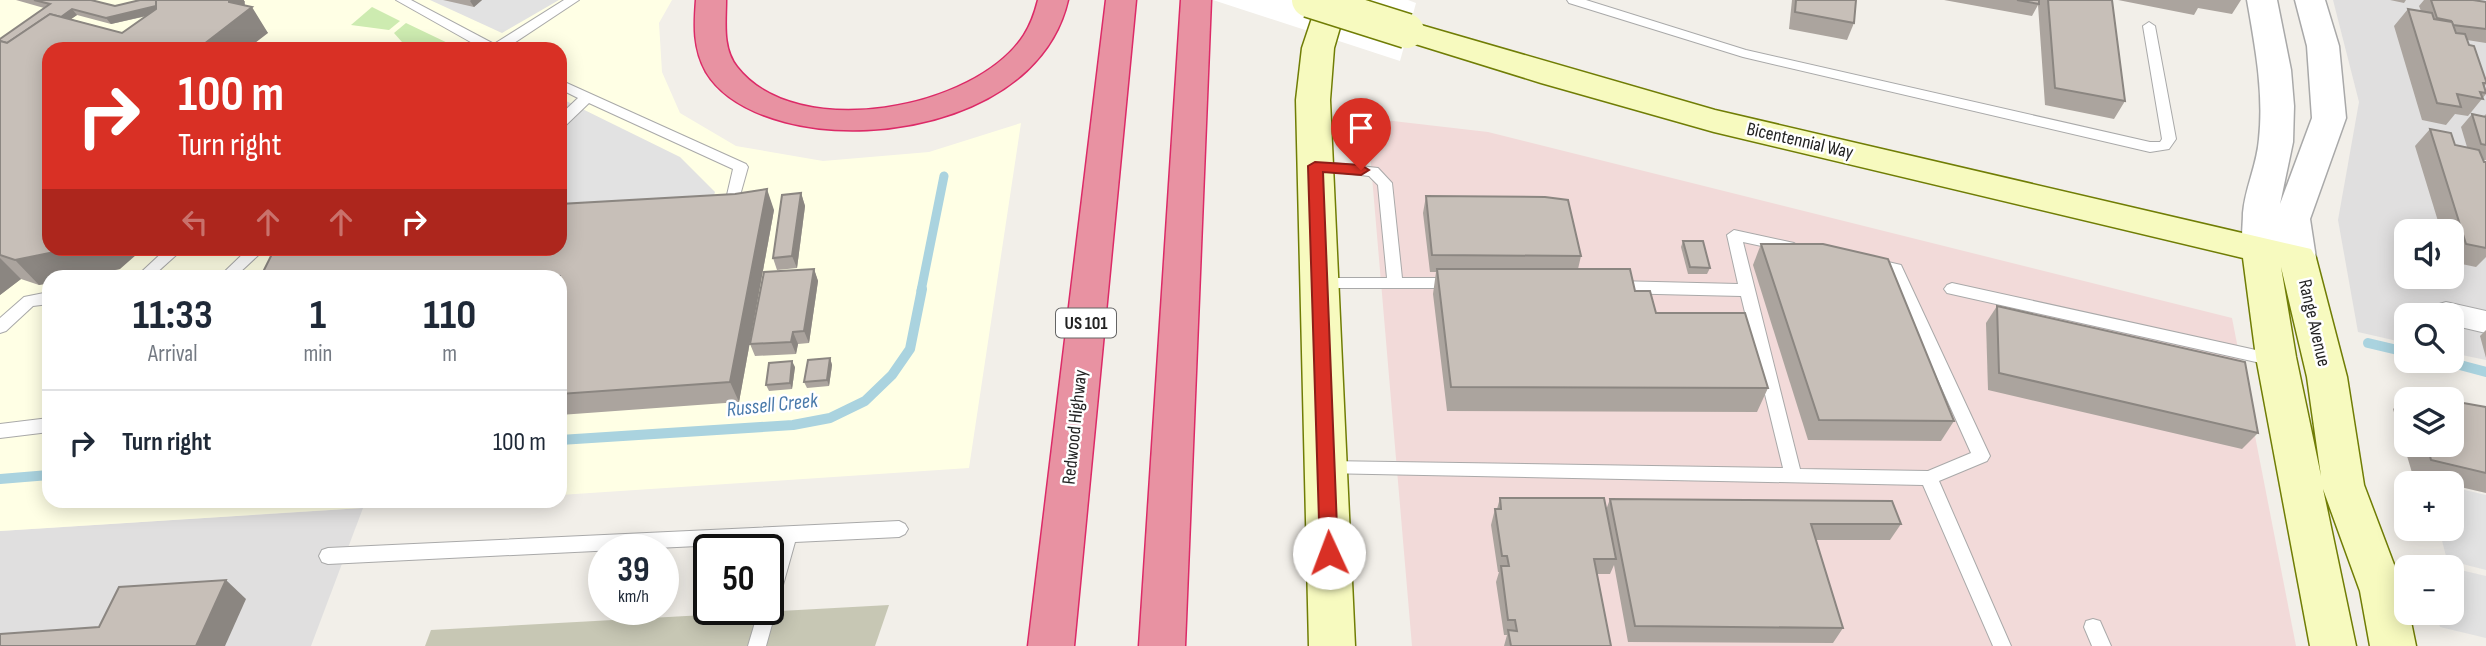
<!DOCTYPE html>
<meta charset="utf-8">
<style>
:root{--surface:#fff;--page:#f6f6f7;--text:#1f2937;--muted:#747a83;--line:#e0e1e3}
body{margin:0;font-family:"Sofia Sans Condensed",sans-serif;background:var(--page);color:var(--text);height:100vh;display:flex;flex-direction:column;font-size:26px;white-space:nowrap}
*{box-sizing:border-box;margin:0}
p{font-size:23px;color:var(--muted)}
.icon{flex:none;width:38px;height:38px;fill:none;stroke:currentColor;stroke-width:2;stroke-linecap:round;stroke-linejoin:round}
.map{position:relative;flex:1;overflow:hidden}
.sheet{position:absolute;left:42px;top:270px;width:525px;height:238px;display:flex;flex-direction:column;background:var(--surface);border-radius:21px;box-shadow:0 4px 18px #0003}
.sheet>*{flex:none}
.hud{position:absolute;left:42px;top:42px;width:525px;height:214px;border-radius:21px;box-shadow:0 4px 18px #0003;background:#d93025;color:#fff;overflow:hidden}
.fabs{position:absolute;left:2394px;top:219px;display:grid;gap:14px}
.fabs a{display:grid;place-items:center;width:70px;height:70px;border-radius:14px;background:var(--surface);box-shadow:0 4px 18px #0003;font-size:35px}
.speed{position:absolute;left:588px;top:534px;display:flex;gap:14px;font-size:35px;font-weight:700;text-align:center}
.speed>*{display:grid;place-content:center;width:91px;height:91px;border-radius:50%;background:var(--surface);box-shadow:0 4px 18px #0003;line-height:1}
.speed small{font-size:18px;font-weight:400}
.speed .limit{border:4px solid #111;border-radius:10px;background:#fff;color:#111}
.pin{position:absolute;display:grid;place-items:center;width:60px;height:60px;color:#fff;margin:-72px -30px;border-radius:50% 50% 50% 0;rotate:-45deg;box-shadow:0 0 7px #0007}
.pin .icon{rotate:45deg}
.me{position:absolute;width:77px;margin:-38px;rotate:358deg;stroke-linejoin:round;filter:drop-shadow(0 0 5px #0008)}
.turn{display:flex;align-items:center;gap:24px;height:147px;padding:0 21px;font-size:32px}
.turn .icon{width:91px;height:91px;stroke-width:2.5}
.turn b{display:block;font-size:49px;line-height:60px}
.lanes{display:flex;align-items:center;height:66px;padding:0 21px;background:#0003;justify-content:center;gap:35px;direction:ltr}
.lanes .off{opacity:.35}
.eta{display:flex;justify-content:space-evenly;align-items:center;height:119px;text-align:center}
.eta b{font-size:42px;font-weight:700;line-height:49px}
ul{padding:0;list-style:none}
li{display:flex;align-items:center;gap:21px;height:105px;padding:0 21px;border-top:2px solid var(--line)}
li div{flex:1}
li b{display:block;font-size:26px}
li em{font-style:normal}
.map>svg:first-child{display:block}
.residential{fill:#e0dfdf;fill-rule:evenodd}
.commercial{fill:#f2dad9}
.education{fill:#ffffe5;fill-rule:evenodd}
.construction{fill:#c7c7b4}
.grass{fill:#cdebb0}
.parking{fill:#e2e2e2}
.pier{fill:#fff}
.lines{fill:none;stroke-linecap:round;stroke-linejoin:round}
.stream-far1{stroke:#aad3df;stroke-width:9}
.stream{stroke:#aad3df;stroke-width:10}
.service-casing{stroke:#a9a9a9;stroke-width:2}
.minor-casing{stroke:#a9a9a9;stroke-width:2}
.tertiary-casing{stroke:#a9a9a9;stroke-width:3}
.secondary-casing{stroke:#707d05;stroke-width:3}
.motorway-casing{stroke:#dc2a67;stroke-width:3}
.service{fill:#fff;fill-rule:evenodd}
.minor{fill:#fff;fill-rule:evenodd}
.tertiary{fill:#fff;fill-rule:evenodd}
.secondary{fill:#f7fabf;fill-rule:evenodd}
.motorway{fill:#e892a2;fill-rule:evenodd}
.secondary-bridge-casing{stroke:#707d05;stroke-width:37;stroke-linecap:butt}
.secondary-bridge{stroke:#f7fabf;stroke-width:34}
.wall{fill:#aba49e;fill-rule:evenodd}
.shaded-wall{fill:#8b8681}
.building{fill:#c7bfb8;stroke:#8b8681;stroke-width:2}
.route{fill:#d93025;stroke:#8d1f18;stroke-width:2}
.labels{text-anchor:middle;dominant-baseline:central;stroke-width:5;stroke-linejoin:round;paint-order:stroke}
.shield{fill:#fff;stroke:#646464;stroke-width:2}
.shield-label{font-size:18px;font-weight:bold;fill:#222}
.street-label{font-size:19px;fill:#222;stroke:#fff}
.water-label{font-size:21px;font-style:italic;fill:#4a7aab;stroke:#fff}
</style>
<div class="map">
<svg width="2486" height="646" viewBox="0 0 2486 646">
<rect width="100%" height="100%" fill="#f2efe9"/>
<g class="residential">
<path d="M2333,0H2486V360L2452,353V315H2406V343L2358,332L2338,220L2359,102ZM2406,231H2452V276H2406Z"/>
<polygon points="363,508 311,646 0,646 0,531"/>
</g>
<polygon class="commercial" points="1367,118 1488,132 2232,318 2296,646 1412,646"/>
<path class="education" d="M0,0H672L659,23L662,72L680,113L736,146L823,161L929,152L1021,123L969,468L560,495V276H49V500L471,501L0,531ZM49,49H560V248H49Z"/>
<polygon class="construction" points="889,605 875,646 425,646 431,630"/>
<g class="grass">
<polygon points="372,7 400,21 389,30 351,25"/>
<polygon points="406,23 454,46 457,49 402,49 402,42 394,33"/>
</g>
<g class="parking">
<polygon points="430,0 559,0 502,33"/>
<polygon points="560,98 680,157 715,192 711,205 560,212"/>
<polygon points="2452,487 2486,495 2486,570 2447,560 2439,529 2452,528"/>
<polygon points="2452,568 2486,576 2486,638 2440,627 2436,613 2452,612"/>
</g>
<polygon class="pier" points="1213,0 1408,0 1416,3 1400,61"/>
<g class="lines">
<polyline class="stream-far1" points="921,291 944,176"/>
<g class="stream">
<polyline points="2368,343 2406,352"/>
<polyline points="2441,360 2486,372"/>
<polyline points="560,440 793,425 830,418 865,401 892,375 910,349 922,289"/>
<polyline points="0,479 49,475"/>
</g>
<defs>
<g id="service">
<polygon points="396,0 411,0 494,44 564,0 579,0 505,49 483,49"/>
<polygon points="1567,0 1586,0 1746,50 2150,142 2160,142 2162,139 2143,26 2149,22 2155,26 2176,139 2169,149 2150,152 1743,57 1569,3"/>
<polygon points="560,80 746,164 748,167 739,199 729,199 727,195 733,169 589,103 565,126 560,128 560,115 578,98 560,89"/>
<polygon points="1315,161 1378,168 1392,183 1402,278 1456,278 1464,284 1461,288 1314,288 1311,284 1319,278 1387,278 1378,185 1369,176 1310,169 1308,166"/>
<polygon points="1734,230 1794,243 1802,248 1794,253 1743,242 1800,469 1928,471 1971,453 1890,273 1866,268 1863,264 1871,258 1901,265 1990,456 1987,461 1939,481 2011,646 1993,646 1923,485 1321,473 1318,468 1321,463 1327,461 1783,468 1741,296 1615,293 1607,287 1615,281 1738,284 1727,235"/>
<polygon points="167,248 184,248 153,276 137,276"/>
<polygon points="249,248 266,248 236,276 220,276"/>
<polygon points="1952,283 2274,354 2280,356 2282,360 2280,364 2274,366 1947,293 1944,289 1947,285"/>
<polygon points="49,292 49,304 33,306 6,331 0,333 0,318 24,297"/>
<polygon points="49,418 49,432 0,438 0,424"/>
<polygon points="899,521 905,524 908,529 905,534 899,537 795,542 766,646 748,646 759,609 768,609 768,573 777,542 328,564 322,562 319,556 322,550 328,548"/>
<polygon points="2093,619 2100,621 2111,646 2092,646 2084,627 2086,621"/>
</g>
<polygon id="minor" points="2446,302 2486,311 2486,333 2452,325 2452,315 2432,315 2436,305"/>
<path id="tertiary" d="M2247,0H2277L2291,70L2294,106L2293,142L2280,204L2312,118L2307,46L2295,0H2325L2339,46L2346,118L2310,219L2316,258L2311,267L2298,271L2285,267L2278,250L2273,260L2260,264L2247,260C2239,246 2243,229 2243,213C2245,188 2257,165 2259,139C2264,92 2255,46 2247,0Z"/>
<g id="secondary">
<polygon points="1318,0 1348,0 1334,48 1330,100 1355,646 1309,646 1296,100 1302,48"/>
<path d="M1407,21L1715,110L2311,249L2316,258L2347,377L2364,485L2404,591L2406,612H2409L2416,646H2370L2360,591L2323,489L2356,646H2310L2256,357L2243,258L1714,132L1541,83L1396,38L1391,31L1396,24ZM2281,267L2307,377L2321,476L2296,357Z"/>
</g>
<g id="motorway">
<path d="M696,0H726C726,22 722,48 737,67C796,143 976,110 1024,35C1031,24 1035,12 1038,0H1068C1042,114 883,148 785,122C755,114 723,100 706,72C693,48 694,26 696,0Z"/>
<polygon points="1106,0 1136,0 1074,646 1028,646"/>
<polygon points="1181,0 1211,0 1185,646 1139,646"/>
</g>
</defs>
<use href="#service" class="service-casing"/>
<use href="#minor" class="minor-casing"/>
<use href="#tertiary" class="tertiary-casing"/>
<use href="#secondary" class="secondary-casing"/>
<use href="#motorway" class="motorway-casing"/>
<use href="#service" class="service"/>
<use href="#minor" class="minor"/>
<use href="#tertiary" class="tertiary"/>
<use href="#secondary" class="secondary"/>
<use href="#motorway" class="motorway"/>
<defs>
<polyline id="secondary-bridge" points="1309,0 1407,31"/>
</defs>
<use href="#secondary-bridge" class="secondary-bridge-casing"/>
<use href="#secondary-bridge" class="secondary-bridge"/>
</g>
<g class="wall">
<path d="M16,0H91L115,6L245,1V6L268,33L49,49L120,269L39,285L21,279L0,295V39L44,8ZM77,15L111,24L147,16L122,33L71,19Z"/>
<polygon points="443,0 482,0 474,7"/>
<polygon points="1792,0 1856,0 1854,23 1847,40 1789,29"/>
<polygon points="1944,0 2112,0 2125,101 2114,119 2045,105 2038,5 2032,16"/>
<polygon points="2118,0 2241,0 2232,14 2198,8 2194,15"/>
<polygon points="2390,0 2406,0 2404,3"/>
<polygon points="2424,0 2473,0 2486,2 2486,43 2467,40 2486,81 2486,84 2485,86 2486,94 2468,116 2455,114 2446,125 2422,120 2394,26 2408,9 2421,11 2419,6"/>
<polygon points="2472,114 2483,117 2486,114 2486,160 2483,160 2484,162 2486,162 2486,257 2476,267 2452,262 2452,231 2441,231 2415,146 2430,129 2455,145 2467,147 2461,127"/>
<polygon points="801,193 805,206 797,268 777,270 773,258"/>
<polygon points="1426,196 1581,256 1578,269 1635,291 1656,313 1768,388 1757,412 1447,411 1433,294 1436,272 1430,272 1423,213"/>
<polygon points="774,210 739,402 560,415 560,276"/>
<polygon points="1683,241 1710,268 1707,274 1688,274 1681,247"/>
<polygon points="1761,244 1954,421 1941,441 1808,440 1753,265"/>
<polygon points="814,269 818,281 809,343 798,344 796,354 755,356 750,344"/>
<polygon points="1997,306 2258,433 2242,449 1988,390 1986,323"/>
<polygon points="2486,330 2486,358 2480,336"/>
<polygon points="830,358 832,365 829,386 807,388 804,382"/>
<polygon points="795,367 792,389 769,391 766,385"/>
<polygon points="2410,392 2444,399 2406,399 2406,444 2452,444 2486,407 2486,493 2452,485 2452,483 2442,483 2413,476 2393,409"/>
<polygon points="1500,498 1606,510 1610,499 1901,524 1890,540 1816,540 1843,628 1833,643 1628,642 1614,565 1610,574 1597,574 1611,646 1504,646 1507,635 1504,635 1496,582 1499,572 1498,572 1491,525 1495,509 1497,509"/>
</g>
<g class="shaded-wall">
<polygon points="229,0 244,0 245,13 252,7 268,33 247,49 199,49 199,48 229,2"/>
<polygon points="471,0 482,0 474,7 470,1"/>
<polygon points="168,3 171,10 111,24 106,18"/>
<polygon points="72,9 77,15 0,68 0,58"/>
<polygon points="767,189 774,210 739,402 730,382"/>
<polygon points="801,193 805,206 797,268 792,256"/>
<polygon points="74,248 144,248 120,269 82,276 49,276 49,283 39,285 15,260"/>
<polygon points="0,258 21,279 0,295"/>
<polygon points="814,269 818,281 809,343 804,331"/>
<polygon points="793,332 798,344 796,354 791,342"/>
<polygon points="830,358 832,365 829,386 827,380"/>
<polygon points="792,361 795,367 792,389 790,383"/>
<polygon points="226,580 246,599 225,646 196,646"/>
</g>
<g class="building">
<polygon points="34,0 91,0 115,6 140,0 156,0 156,6 106,18 72,9 61,17 50,14 7,43 0,41 0,39 50,4"/>
<polygon points="156,0 229,0 229,2 252,7 199,48 204,49 49,49 49,248 74,248 15,260 0,255 0,41 7,43 50,14 122,33 156,9"/>
<polygon points="1796,0 1856,0 1854,23 1795,12"/>
<polygon points="2017,0 2039,0 2039,4"/>
<polygon points="2048,0 2112,0 2125,101 2055,88"/>
<polygon points="2431,0 2473,0 2486,2 2486,29 2453,25 2451,21 2437,18"/>
<polygon points="2408,9 2432,13 2434,19 2452,22 2456,33 2465,34 2469,45 2474,46 2486,81 2486,83 2483,83 2486,93 2480,92 2483,99 2457,94 2461,107 2437,103"/>
<polygon points="2472,114 2486,117 2486,145 2481,144"/>
<polygon points="2430,129 2451,133 2455,145 2479,150 2484,162 2486,162 2486,248 2466,244"/>
<polygon points="767,189 730,382 560,394 560,276 261,276 275,248 560,248 560,204 735,194"/>
<polygon points="801,193 792,256 773,258 782,195"/>
<polygon points="1426,196 1545,197 1568,200 1581,256 1432,255"/>
<polygon points="1683,241 1703,241 1710,268 1690,267"/>
<polygon points="1761,244 1823,244 1888,259 1954,421 1819,420"/>
<polygon points="814,269 804,331 793,332 791,342 750,344 764,272"/>
<polygon points="1437,269 1630,269 1635,291 1650,291 1656,313 1745,313 1768,388 1451,387"/>
<polygon points="1997,306 2245,362 2258,433 1999,373"/>
<polygon points="830,358 827,380 804,382 808,360"/>
<polygon points="792,361 790,383 766,385 769,363"/>
<polygon points="2410,392 2444,399 2412,399"/>
<polygon points="2452,401 2486,407 2486,473 2431,460 2427,444 2452,444"/>
<polygon points="1500,498 1604,498 1616,559 1594,559 1611,646 1511,646 1508,630 1517,631 1515,620 1508,620 1501,566 1509,566 1507,556 1502,556 1495,509 1501,509"/>
<polygon points="1610,499 1892,501 1901,524 1811,524 1843,628 1635,626"/>
<polygon points="226,580 196,646 0,646 0,634 99,627 119,587"/>
</g>
<polygon class="route" points="1315,162 1361,165 1369,170 1361,175 1323,172 1338,553 1335,558 1329,561 1323,558 1320,553 1308,166"/>
<g class="labels">
<rect class="shield" x="1056" y="308.5" width="60" height="29" rx="5"/>
<g class="shield-label">
<text x="1086" y="323">US 101</text>
</g>
<g class="street-label">
<text transform="translate(1800 141) rotate(13)">Bicentennial Way</text>
<text transform="translate(2314 323) rotate(77)">Range Avenue</text>
<text transform="translate(1075 427) rotate(-84)">Redwood Highway</text>
</g>
<g class="water-label">
<text transform="translate(772 405) rotate(-6)">Russell Creek</text>
</g>
</g>
</svg>
<div class="fabs">
<a><svg class="icon" aria-label="sound" viewBox="0 0 24 24"><path d="M4 9h4l5-4v14l-5-4H4zM17 9q2 3 0 6"/></svg></a>
<a><svg class="icon" aria-label="search" viewBox="0 0 24 24"><circle cx="10" cy="10" r="6"/><path d="M15 15l6 6"/></svg></a>
<a><svg class="icon" aria-label="layers" viewBox="0 0 24 24"><path d="M12 4l9 5-9 5-9-5zM3 14l9 5 9-5"/></svg></a>
<a>+</a>
<a>−</a>
</div>
<div class="speed"><div>39<small>km/h</small></div><div class="limit">50</div></div>
<div class="pin" style="left:1361px;top:170px;background:#d93025"><svg class="icon" aria-label="arrive" viewBox="0 0 24 24"><path d="M6 21V4h12l-3 4 3 4H6"/></svg></div>
<svg class="me" style="left:1329px;top:553px" viewBox="-20 -20 40 40"><circle r="19" fill="#fff"/><path d="M0-13L10 11 0 6-10 11z" fill="#d93025"/></svg>
<div class="hud">
<div class="turn"><svg class="icon" aria-label="right" viewBox="0 0 24 24"><path d="M7 20v-9h11M14 6l5 5-5 5"/></svg><div><b>100 m</b>Turn right</div></div>
<div class="lanes"><svg class="icon off" aria-label="left" viewBox="0 0 24 24"><path d="M17 20v-9H6M10 6l-5 5 5 5"/></svg><svg class="icon off" aria-label="ahead" viewBox="0 0 24 24"><path d="M12 20V5M6 11l6-6 6 6"/></svg><svg class="icon off" aria-label="ahead" viewBox="0 0 24 24"><path d="M12 20V5M6 11l6-6 6 6"/></svg><svg class="icon" aria-label="right" viewBox="0 0 24 24"><path d="M7 20v-9h11M14 6l5 5-5 5"/></svg></div>
</div>
<section class="sheet">
<div class="eta">
<div><b>11:33</b><p>Arrival</p></div>
<div><b>1</b><p>min</p></div>
<div><b>110</b><p>m</p></div>
</div>
<ul>
<li><svg class="icon" aria-label="right" viewBox="0 0 24 24"><path d="M7 20v-9h11M14 6l5 5-5 5"/></svg><div><b>Turn right</b></div><em>100 m</em></li>
</ul>
</section>
</div>
